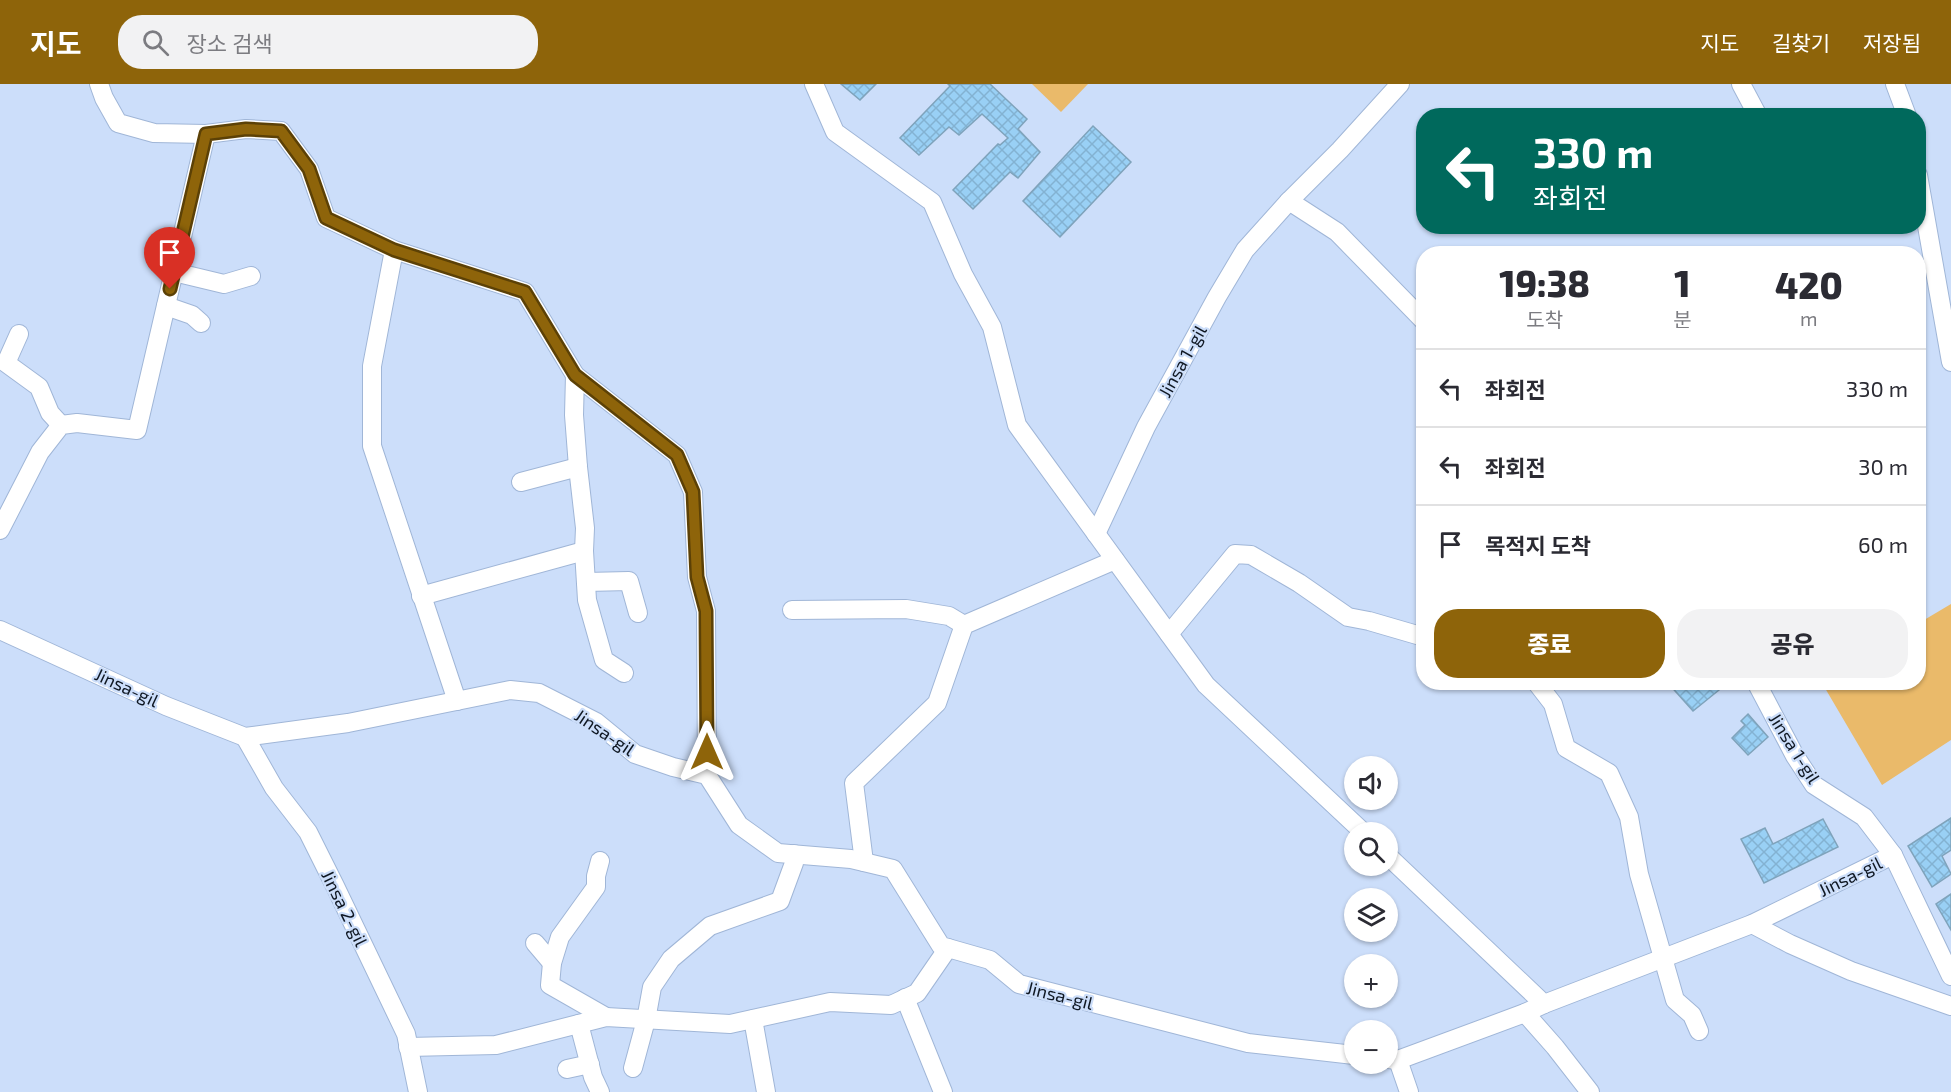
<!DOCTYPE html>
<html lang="ko">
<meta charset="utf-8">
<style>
:root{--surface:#fff;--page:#f2f2f3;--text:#2b2b33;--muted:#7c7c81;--line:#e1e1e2;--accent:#8e640a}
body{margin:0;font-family:"Exo 2","Noto Sans KR",sans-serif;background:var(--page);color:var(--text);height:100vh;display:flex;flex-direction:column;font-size:22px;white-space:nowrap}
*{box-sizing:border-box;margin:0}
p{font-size:20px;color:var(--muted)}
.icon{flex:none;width:33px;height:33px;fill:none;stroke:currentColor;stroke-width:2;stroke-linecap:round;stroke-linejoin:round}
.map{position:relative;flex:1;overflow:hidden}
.side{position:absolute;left:1416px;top:162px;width:510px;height:444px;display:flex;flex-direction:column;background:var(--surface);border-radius:24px;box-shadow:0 2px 4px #0004}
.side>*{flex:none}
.banner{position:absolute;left:1416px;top:24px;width:510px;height:126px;border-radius:24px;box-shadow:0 2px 4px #0004;background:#00695c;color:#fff;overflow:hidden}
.tools{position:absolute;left:1344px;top:672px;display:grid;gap:12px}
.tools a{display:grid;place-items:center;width:54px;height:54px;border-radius:50%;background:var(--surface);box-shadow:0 2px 4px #0004;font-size:30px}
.pin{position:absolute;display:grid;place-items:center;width:51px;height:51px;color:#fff;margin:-62px -26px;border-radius:50% 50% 50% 0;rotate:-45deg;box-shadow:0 0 6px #0007}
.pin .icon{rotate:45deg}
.me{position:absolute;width:66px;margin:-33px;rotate:0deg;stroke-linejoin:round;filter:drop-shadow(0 0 4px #0008)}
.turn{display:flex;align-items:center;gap:21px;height:126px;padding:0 18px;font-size:27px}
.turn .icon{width:78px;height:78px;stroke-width:2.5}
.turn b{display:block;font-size:42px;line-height:51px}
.eta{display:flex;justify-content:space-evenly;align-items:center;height:102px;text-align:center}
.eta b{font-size:36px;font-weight:800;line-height:42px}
.button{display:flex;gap:12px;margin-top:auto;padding:12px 18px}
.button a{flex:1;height:69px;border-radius:24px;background:var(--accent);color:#fff;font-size:24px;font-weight:800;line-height:69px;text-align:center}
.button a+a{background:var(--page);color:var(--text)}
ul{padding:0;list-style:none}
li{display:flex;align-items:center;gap:18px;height:78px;padding:0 18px;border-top:2px solid var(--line)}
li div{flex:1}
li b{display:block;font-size:22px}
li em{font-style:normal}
header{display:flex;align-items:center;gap:36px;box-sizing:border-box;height:84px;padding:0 30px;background:var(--accent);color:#fff}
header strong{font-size:28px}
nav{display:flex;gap:33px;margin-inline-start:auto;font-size:21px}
.search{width:420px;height:54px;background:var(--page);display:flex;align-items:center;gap:15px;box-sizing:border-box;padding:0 21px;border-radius:24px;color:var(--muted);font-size:22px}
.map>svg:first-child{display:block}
.green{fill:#eaba6a}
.building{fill:url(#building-cross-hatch);stroke:#7fa3bb;stroke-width:1.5}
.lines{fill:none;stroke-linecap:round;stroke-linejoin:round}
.street-casing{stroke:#a0b6d7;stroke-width:20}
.street{stroke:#fff;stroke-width:18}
.route-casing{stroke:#5c4106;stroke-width:15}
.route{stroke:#8e640a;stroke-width:10}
.labels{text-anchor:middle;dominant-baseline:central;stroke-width:4.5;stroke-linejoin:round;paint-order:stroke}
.street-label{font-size:18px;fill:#0f1722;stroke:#ccdefa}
</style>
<header>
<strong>지도</strong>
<div class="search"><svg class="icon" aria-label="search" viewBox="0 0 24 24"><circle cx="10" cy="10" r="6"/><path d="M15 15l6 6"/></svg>장소 검색</div>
<nav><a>지도</a><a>길찾기</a><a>저장됨</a></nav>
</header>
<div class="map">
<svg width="1951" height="1008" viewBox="0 0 1951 1008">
<defs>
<pattern id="building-cross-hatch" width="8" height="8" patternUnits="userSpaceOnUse" patternTransform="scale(1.5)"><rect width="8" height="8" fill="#99d0f5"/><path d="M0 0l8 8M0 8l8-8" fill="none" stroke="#83b2d2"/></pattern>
</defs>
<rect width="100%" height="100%" fill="#ccdefa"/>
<g class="green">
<polygon points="1032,0 1088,0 1061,28"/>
<polygon points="1951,520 1951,656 1882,701 1822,599 1918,598 1919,539"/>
</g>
<g class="building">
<polygon points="841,0 876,0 860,16"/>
<polygon points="948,0 990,0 1027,35 1018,45 1040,68 1018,94 1010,88 973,125 953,106 998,60 1000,61 1008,54 982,30 959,51 949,43 919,71 900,54 950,2"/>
<polygon points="1093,42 1131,78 1060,153 1023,117"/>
<polygon points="1667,598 1711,598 1719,606 1693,627"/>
<polygon points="1748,630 1768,653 1748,671 1732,654 1745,641 1741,637"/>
<polygon points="1951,734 1951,766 1942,772 1951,790 1932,803 1908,762"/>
<polygon points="1823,735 1838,763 1764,799 1741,755 1765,744 1773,760"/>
<polygon points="1951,810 1951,846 1936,820"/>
</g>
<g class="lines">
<defs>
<g id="street">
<polyline points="99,0 104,14 118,39 154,49 206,50 246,45 281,47 309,85 326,134 394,166 525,208 575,291 677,371 693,408 697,493 706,527 707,691"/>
<polyline points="814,0 835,48 932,118 963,190 992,243 1017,341 1206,601 1363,748"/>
<polyline points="1741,0 1758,32"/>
<polyline points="1895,0 1907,32"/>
<polyline points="1918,91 1951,278"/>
<polyline points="1289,117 1337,148 1424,237"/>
<polyline points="394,166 372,282 372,362 457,617"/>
<polyline points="174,188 224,200 251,192"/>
<polyline points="166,222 192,231 201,239"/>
<polyline points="19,250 6,279 39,303 50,329 61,341"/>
<polyline points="575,291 574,331 578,383 585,444 584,467 587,516 604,576 624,589"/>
<polyline points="521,398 578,383"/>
<polyline points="0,446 40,368 61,341 77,339 137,346 206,50"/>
<polyline points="1096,450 1146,343 1217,213 1245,166 1289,117 1340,66 1400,0"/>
<polyline points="586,498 629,497 638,529"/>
<polyline points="421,512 584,467"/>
<polyline points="792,526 906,525 949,532 964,541"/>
<polyline points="0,546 166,622 245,653 348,639 510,606 539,609 596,638 635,670 673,683 707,691 739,741 778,769 851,775 893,785 941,862 990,876 1019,900 1248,959 1354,971"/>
<polyline points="1169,550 1235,470 1251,471 1299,499 1348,533 1369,537 1424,553"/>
<polyline points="1536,598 1553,620 1566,664 1609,689 1629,733 1639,790 1675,916 1692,931 1699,947"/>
<polyline points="1756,598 1795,672 1814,701 1864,733 1893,771 1951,892"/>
<polyline points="245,653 274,704 308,748 335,802 406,950 418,1008"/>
<polyline points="1388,772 1544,920 1752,840 1893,771"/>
<polyline points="600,777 596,792 596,803 560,853 552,879 550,901 606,933"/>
<polyline points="864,778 854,699 937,619 964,541 1115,476"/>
<polyline points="1752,840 1790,860 1851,887 1951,922"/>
<polyline points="535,859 552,879"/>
<polyline points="905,914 943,1008"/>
<polyline points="1525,929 1555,963 1590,1008"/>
<polyline points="753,935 766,1008"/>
<polyline points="579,940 593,993 600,1008"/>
<polyline points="408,963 496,961 606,933 730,940 830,918 891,921 917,909 948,864"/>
<polyline points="1388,975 1398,976 1525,929 1544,920"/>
<polyline points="1398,976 1409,1008"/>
<polyline points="633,984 646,936 652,903 671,875 710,842 780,817 794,779 794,770"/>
<polyline points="567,985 590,980"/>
</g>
</defs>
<use href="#street" class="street-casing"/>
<use href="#street" class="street"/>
</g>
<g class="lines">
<defs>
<polyline id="route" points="170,205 206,50 246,45 281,47 309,85 326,134 394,166 525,208 575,291 677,371 693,408 697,493 706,527 707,668"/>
</defs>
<use href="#route" class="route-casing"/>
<use href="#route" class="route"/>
</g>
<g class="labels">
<g class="street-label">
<text transform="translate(1182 277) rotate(-61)">Jinsa 1-gil</text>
<text transform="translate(127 603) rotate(25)">Jinsa-gil</text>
<text transform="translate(605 648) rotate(34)">Jinsa-gil</text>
<text transform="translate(1795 664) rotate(58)">Jinsa 1-gil</text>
<text transform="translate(1850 792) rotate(-26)">Jinsa-gil</text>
<text transform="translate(345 824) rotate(64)">Jinsa 2-gil</text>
<text transform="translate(1060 911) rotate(14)">Jinsa-gil</text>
</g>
</g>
</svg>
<div class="tools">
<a><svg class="icon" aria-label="sound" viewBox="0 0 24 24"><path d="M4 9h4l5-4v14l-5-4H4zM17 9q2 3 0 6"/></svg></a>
<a><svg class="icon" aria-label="search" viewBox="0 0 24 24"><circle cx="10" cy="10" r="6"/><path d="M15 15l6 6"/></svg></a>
<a><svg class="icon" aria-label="layers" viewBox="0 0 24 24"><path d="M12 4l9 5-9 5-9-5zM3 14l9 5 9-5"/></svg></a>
<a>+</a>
<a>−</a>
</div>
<div class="pin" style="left:170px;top:205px;background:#d93025"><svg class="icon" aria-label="arrive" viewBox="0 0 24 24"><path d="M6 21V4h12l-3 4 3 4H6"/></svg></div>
<svg class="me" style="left:707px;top:668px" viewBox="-20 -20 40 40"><path d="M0-17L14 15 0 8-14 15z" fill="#8e640a" stroke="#fff" stroke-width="4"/></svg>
<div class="banner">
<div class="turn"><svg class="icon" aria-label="left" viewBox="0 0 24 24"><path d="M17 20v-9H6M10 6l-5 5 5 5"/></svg><div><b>330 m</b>좌회전</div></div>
</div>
<section class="side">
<div class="eta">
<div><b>19:38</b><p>도착</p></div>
<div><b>1</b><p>분</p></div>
<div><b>420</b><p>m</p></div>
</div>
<ul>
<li><svg class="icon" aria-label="left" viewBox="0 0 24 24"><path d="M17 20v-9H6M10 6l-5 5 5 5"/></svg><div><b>좌회전</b></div><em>330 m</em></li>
<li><svg class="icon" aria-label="left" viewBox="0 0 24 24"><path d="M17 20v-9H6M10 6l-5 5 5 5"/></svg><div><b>좌회전</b></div><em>30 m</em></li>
<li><svg class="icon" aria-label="arrive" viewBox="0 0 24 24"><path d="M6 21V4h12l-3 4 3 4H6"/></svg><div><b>목적지 도착</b></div><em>60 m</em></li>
</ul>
<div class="button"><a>종료</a><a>공유</a></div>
</section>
</div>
